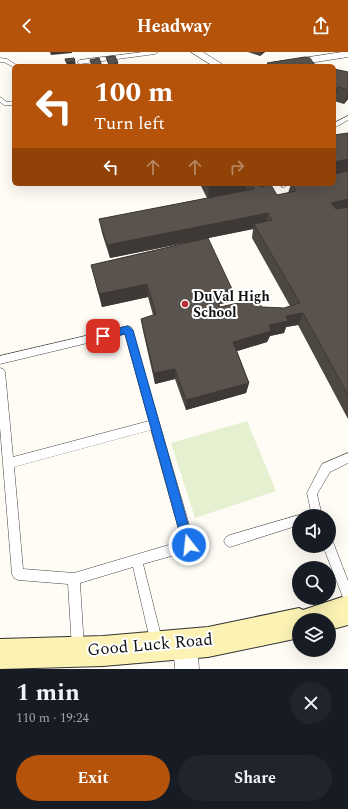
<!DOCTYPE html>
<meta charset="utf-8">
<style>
:root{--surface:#171b24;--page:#20242c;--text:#f1f3f6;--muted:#9ea1a6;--accent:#b45309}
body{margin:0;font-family:Spectral,serif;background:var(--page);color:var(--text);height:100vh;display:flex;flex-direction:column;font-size:15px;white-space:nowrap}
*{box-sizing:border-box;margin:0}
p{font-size:13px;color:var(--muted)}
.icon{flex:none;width:22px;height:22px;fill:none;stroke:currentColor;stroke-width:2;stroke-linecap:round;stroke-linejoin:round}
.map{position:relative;height:617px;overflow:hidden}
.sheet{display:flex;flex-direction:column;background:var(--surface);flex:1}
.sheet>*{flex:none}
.hud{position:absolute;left:12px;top:12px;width:324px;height:122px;border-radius:6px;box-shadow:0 4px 16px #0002;background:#b45309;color:#fff;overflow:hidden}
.buttons{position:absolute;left:292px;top:457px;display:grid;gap:8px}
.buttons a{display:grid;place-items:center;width:44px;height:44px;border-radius:50%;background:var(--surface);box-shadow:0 4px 16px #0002;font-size:20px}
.pin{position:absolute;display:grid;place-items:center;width:34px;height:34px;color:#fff;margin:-17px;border-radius:8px;box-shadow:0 2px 6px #0006}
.me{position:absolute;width:44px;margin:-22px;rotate:344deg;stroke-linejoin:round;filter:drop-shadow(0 0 3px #0008)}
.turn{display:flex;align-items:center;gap:14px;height:84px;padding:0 16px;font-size:18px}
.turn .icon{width:52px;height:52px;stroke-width:2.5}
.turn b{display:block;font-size:28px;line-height:34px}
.lanes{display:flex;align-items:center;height:38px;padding:0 16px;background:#0003;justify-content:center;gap:20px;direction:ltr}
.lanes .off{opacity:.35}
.round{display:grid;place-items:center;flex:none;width:42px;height:42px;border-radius:21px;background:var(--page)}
.headline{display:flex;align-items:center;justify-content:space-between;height:68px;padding:0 16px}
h1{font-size:24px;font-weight:700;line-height:30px}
.primary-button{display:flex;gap:8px;margin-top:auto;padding:8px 16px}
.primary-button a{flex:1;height:46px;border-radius:24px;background:var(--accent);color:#fff;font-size:16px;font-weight:700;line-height:46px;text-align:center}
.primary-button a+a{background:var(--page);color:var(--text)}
header{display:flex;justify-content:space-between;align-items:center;height:52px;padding:0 16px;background:var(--accent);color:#fff;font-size:18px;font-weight:700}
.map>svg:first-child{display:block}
.pitch{fill:#e5f0d0}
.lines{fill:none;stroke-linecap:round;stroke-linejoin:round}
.service-casing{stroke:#444;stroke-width:1}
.minor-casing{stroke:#444;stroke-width:1}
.secondary-casing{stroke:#333;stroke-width:2}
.service{fill:#fff;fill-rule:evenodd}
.minor{fill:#fff;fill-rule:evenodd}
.secondary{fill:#fbf2b4;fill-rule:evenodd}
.wall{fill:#4d4742;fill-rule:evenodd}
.shaded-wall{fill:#3e3936}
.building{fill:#59524d;stroke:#3e3936}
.route{fill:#1a73e8;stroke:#114b97}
.poi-dot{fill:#bb2e37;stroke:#fff;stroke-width:1.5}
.labels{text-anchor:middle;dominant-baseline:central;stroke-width:4;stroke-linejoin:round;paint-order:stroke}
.poi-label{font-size:14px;font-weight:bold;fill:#111;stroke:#fff;text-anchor:start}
.near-street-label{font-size:17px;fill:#111;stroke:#fff}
</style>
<header><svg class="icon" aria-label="back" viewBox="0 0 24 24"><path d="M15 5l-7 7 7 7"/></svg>Headway<svg class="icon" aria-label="share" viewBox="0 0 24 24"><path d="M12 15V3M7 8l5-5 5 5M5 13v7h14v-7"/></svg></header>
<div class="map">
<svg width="348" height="617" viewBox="0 0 348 617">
<rect width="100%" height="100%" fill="#fefcf5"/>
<polygon class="pitch" points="247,369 276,439 195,466 171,391"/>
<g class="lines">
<defs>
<g id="service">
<polygon points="143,0 158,0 155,2 80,12 77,10 80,8"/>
<polygon points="0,6 7,7 18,14 13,15 4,10 0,10"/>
<polygon points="0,45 7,50 14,49 14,53 4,53 0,50"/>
<polygon points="348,64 348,68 334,76 334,71"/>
<polygon points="281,132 287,132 287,133 284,135 282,135"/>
<path d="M128,274L131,275L132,278L195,493L193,497L189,499L143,512L163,592L161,596L157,598L153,596L151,592L133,515L80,531L84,596L82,600L78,602L74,600L72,596L68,532L18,528L14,526L12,522L0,375V316L3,317L5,320L13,405L149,369L125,282L0,312V304ZM151,378L182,489L74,521L23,517L14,415Z"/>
<polygon points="348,401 348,411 330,420 317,442 322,464 312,464 307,441 322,412"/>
<polygon points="299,463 303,464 299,464 299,473 230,495 226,493 224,489 226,485 230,483"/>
<polygon points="329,488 333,490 348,529 348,550 344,548 323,494 329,494"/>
</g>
<g id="minor">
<polygon points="191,0 203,0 225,14 213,14"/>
<polygon points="342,0 348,0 348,5 290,14 265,14 270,11"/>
<polygon points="185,580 193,584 197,592 199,617 175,617 173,592 177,584"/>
</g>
<polygon id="secondary" points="348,543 348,573 329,578 329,568 299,568 299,586 208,605 103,614 0,617 0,587 103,584 208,575 299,556 303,558"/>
</defs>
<use href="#service" class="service-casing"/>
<use href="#minor" class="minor-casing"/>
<use href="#secondary" class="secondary-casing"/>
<use href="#service" class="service"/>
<use href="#minor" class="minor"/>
<use href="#secondary" class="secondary"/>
</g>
<g class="wall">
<polygon points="248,0 265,0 260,4"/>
<polygon points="334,17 348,20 348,47 344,52 334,49"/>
<path d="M348,81V367L298,273L286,275L284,281L270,284L267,290L237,299L249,331L246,341L186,358L175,327L155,332L143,279L141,267L153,263L148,245L102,255L91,213L195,189L110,206L102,181L99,167L207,146L200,132H265V134L277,143L288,141L291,132H334ZM253,177L252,186L290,254L284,256L262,255H220L219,252L229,250L208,186Z"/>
</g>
<g class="shaded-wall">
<polygon points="50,0 72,0 72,1 51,3"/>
<polygon points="261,0 265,0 260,4"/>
<polygon points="75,9 76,13 67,14 66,10"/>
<polygon points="118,11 118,14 109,14 109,13"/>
<polygon points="338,35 334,49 334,44 335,40"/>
<polygon points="348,39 348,47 344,52"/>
<polygon points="348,107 348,120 334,123 334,110"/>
<polygon points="225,132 247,132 246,142 208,149 209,135"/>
<polygon points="255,132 265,132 264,139"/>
<polygon points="348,147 348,160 325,165 331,151"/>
<polygon points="268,161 265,175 254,172 253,177 110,206 107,193"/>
<polygon points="147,232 148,245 102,255 99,242"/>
<polygon points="232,237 229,250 212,254 214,242"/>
<polygon points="303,261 298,273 286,275 284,281 270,284 267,290 231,301 233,290 269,273 286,264"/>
<polygon points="175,317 175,327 155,332 154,321"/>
<polygon points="249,331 246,341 186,358 186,348"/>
</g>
<g class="building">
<polygon points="115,4 118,11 109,13 106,5"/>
<polygon points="305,5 310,6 314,12 323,14 270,14 267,11"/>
<polygon points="74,6 75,9 66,10 65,7"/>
<polygon points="99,6 102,14 92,14 90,8"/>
<polygon points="334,17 348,20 348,38 338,35 335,40 334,40"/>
<polygon points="348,81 348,107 334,110 334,83"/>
<polygon points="348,119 348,147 331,151 336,157 348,155 348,251 347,252 348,253 348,343 303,261 286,264 288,269 269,273 271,279 233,290 249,331 186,348 175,317 154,321 141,267 156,262 147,232 99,242 91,213 208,186 232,237 214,242 220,255 256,247 262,255 284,256 300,251 254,172 272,168 268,161 107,193 99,167 254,137 251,132 259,132 261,135 271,133 277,143 296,139 292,132 334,132 334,122"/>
<polygon points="207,132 225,132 209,135"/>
</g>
<polygon class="route" points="128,274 133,278 194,493 193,497 189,499 185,497 183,493 125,282 103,287 99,284 103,280"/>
<circle class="poi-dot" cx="185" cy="252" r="4"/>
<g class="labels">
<g class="poi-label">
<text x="193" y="244">DuVal High<tspan x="193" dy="16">School</tspan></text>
</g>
<g class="near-street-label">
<text transform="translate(150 593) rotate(-5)">Good Luck Road</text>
</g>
</g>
</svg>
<div class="buttons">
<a><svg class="icon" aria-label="sound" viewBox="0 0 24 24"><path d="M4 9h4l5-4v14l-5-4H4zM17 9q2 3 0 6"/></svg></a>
<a><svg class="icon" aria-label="search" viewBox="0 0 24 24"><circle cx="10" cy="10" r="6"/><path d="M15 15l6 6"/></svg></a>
<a><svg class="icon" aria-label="layers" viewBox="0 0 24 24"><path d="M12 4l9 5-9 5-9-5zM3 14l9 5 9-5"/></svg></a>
</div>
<div class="pin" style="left:103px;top:284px;background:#d93025"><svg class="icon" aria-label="arrive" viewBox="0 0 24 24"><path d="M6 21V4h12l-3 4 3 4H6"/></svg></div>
<svg class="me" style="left:189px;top:493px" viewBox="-20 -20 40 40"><circle r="17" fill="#1a73e8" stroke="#fff" stroke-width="3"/><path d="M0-11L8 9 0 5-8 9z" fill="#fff"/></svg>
<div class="hud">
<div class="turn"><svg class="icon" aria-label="left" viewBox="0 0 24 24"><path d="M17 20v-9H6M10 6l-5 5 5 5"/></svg><div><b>100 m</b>Turn left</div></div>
<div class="lanes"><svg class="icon" aria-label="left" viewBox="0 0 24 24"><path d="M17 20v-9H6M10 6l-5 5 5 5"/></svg><svg class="icon off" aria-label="ahead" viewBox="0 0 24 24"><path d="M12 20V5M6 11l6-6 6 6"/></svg><svg class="icon off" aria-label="ahead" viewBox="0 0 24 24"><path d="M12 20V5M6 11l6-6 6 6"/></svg><svg class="icon off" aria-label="right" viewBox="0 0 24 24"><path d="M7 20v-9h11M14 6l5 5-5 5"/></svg></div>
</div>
</div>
<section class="sheet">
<div class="headline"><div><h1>1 min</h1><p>110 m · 19:24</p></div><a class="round"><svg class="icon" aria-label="close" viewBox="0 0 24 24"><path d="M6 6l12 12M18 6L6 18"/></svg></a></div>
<div class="primary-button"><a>Exit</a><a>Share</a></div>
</section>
